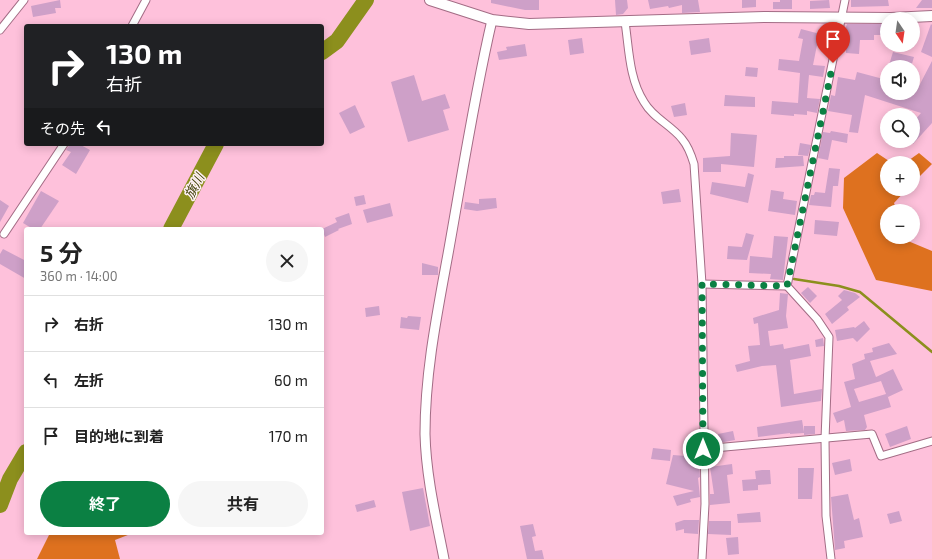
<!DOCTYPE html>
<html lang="ja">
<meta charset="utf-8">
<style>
:root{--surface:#fff;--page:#f6f6f6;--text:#222;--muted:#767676;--line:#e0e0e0;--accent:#0b8043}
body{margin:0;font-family:"Exo 2","Noto Sans JP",sans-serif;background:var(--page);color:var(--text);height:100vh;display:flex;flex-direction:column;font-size:15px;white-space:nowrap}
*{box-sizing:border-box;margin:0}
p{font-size:13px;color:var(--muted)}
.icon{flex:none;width:22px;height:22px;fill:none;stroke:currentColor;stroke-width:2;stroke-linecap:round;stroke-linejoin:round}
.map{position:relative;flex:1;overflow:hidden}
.sheet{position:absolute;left:24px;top:227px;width:300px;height:308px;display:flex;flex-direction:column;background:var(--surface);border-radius:4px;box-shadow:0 2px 10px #0003}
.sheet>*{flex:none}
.guide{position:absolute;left:24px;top:24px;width:300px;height:122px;border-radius:4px;box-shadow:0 2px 10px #0003;background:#202124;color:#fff;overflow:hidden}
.needle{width:26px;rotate:167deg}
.fabs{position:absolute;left:880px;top:12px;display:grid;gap:8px}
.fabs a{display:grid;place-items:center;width:40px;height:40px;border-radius:50%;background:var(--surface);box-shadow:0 2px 10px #0003;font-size:20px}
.pin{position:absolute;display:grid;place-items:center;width:34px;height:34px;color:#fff;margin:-41px -17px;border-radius:50% 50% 50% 0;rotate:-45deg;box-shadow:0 0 4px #0007}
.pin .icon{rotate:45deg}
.me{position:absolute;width:44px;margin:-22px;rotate:0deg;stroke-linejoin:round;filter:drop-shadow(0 0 3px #0008)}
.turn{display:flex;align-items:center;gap:14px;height:84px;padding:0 16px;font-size:18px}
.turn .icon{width:52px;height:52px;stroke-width:2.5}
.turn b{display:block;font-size:28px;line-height:34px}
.then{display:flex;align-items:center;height:38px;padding:0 16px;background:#0003;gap:8px;font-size:15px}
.round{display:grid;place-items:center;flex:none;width:42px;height:42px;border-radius:21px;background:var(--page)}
.head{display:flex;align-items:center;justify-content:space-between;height:68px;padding:0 16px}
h1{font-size:24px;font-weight:700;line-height:30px}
.action{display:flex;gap:8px;margin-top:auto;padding:8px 16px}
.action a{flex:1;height:46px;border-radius:24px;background:var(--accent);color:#fff;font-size:16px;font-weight:700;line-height:46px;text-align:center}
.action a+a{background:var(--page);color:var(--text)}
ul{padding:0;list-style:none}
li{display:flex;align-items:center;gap:12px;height:56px;padding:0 16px;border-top:1px solid var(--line)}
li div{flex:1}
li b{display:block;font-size:15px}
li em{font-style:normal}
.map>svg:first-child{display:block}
.forest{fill:#de711f}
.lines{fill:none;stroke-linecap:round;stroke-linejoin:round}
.stream{stroke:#8c8f1d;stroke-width:2.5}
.river{stroke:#8c8f1d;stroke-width:16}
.building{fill:#cea0c8;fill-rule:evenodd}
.minor-casing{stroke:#a36c85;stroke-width:9}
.tertiary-casing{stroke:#a36c85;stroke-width:11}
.secondary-casing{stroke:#a36c85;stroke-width:12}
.minor{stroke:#fff;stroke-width:7}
.tertiary{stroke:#fff;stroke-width:9}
.secondary{stroke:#fff;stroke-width:10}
.route{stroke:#0b8043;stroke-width:7;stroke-dasharray:0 12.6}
.labels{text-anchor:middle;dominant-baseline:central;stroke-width:3;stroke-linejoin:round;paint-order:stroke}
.water-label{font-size:13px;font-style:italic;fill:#44450b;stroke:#fff2f7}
</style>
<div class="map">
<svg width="932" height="559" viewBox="0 0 932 559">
<rect width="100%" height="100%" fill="#fec1db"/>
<g class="forest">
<polygon points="877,153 892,163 887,163 887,189 907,189 894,203 897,211 887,211 887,237 907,237 908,241 932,251 932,291 876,280 843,208 844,178"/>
<polygon points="919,153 932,164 913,183 913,163 905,163"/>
<polygon points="50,533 133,533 115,540 120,559 37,559"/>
</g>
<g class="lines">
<polyline class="stream" points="794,279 839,286 860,292 932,352"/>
<g class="river">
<polyline points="322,52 337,41 366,0"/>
<polyline points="171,229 216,144"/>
<polyline points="0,505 10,479 26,452"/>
</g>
</g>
<g class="building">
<polygon points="60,0 61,8 55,8 56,13 33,17 31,6"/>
<polygon points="491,0 539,0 539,10 525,10 491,3"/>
<polygon points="615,0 627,0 628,8 623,14 616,15"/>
<polygon points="648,0 698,0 700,12 682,13 682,5 669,8 668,6 650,9"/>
<polygon points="742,0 756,0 756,7 742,8"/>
<polygon points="780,0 792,0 792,9 773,9 773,2 780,2"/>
<polygon points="829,0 830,8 810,9 810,1"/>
<polygon points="851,0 888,0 889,6 851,7"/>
<polygon points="922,0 932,0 932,8 916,8"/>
<polygon points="827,24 835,24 830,48 817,45 813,65 825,66 823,77 809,75 807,98 820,99 817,113 807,111 807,115 794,114 794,116 771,114 772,101 798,103 800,73 778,70 779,59 799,61 803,39 798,38 801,29 824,35"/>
<polygon points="847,24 883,24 882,35 874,35 874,40 860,40 859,54 846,53 846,38 842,38"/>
<polygon points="931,24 932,25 932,57 921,52"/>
<polygon points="582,38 584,53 570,55 568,40"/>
<polygon points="709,38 711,52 691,55 689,41"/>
<polygon points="525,44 527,56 499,60 497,52 507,50 506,47"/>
<polygon points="893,52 914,57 911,67 889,65"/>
<polygon points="932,61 932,123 913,144 913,122 921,113 865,95 858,133 849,132 852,115 828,111 831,95 835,96 838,77 855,80 857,72 887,80 887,93 913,93 913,84 919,86"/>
<polygon points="746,67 758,68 757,77 745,76"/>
<polygon points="414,75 422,101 445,94 450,108 443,110 449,130 408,142 391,82"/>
<polygon points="725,95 755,97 755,107 724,106"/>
<polygon points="685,103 687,115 674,117 671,106"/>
<polygon points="355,105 365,127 350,134 339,113"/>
<polygon points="831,131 848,134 847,143 832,140 828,160 818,158 823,132 830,133"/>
<polygon points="731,133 757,135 754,167 721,164 721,172 703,172 703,158 730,156"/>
<polygon points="800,143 811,145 808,156 798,155"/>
<polygon points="70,144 79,144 90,150 76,174 62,165 71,152 66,150"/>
<polygon points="784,156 803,156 804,166 775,168 776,158 784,158"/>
<polygon points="829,168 840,169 838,186 833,186 831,207 809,205 811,195 814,195 815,192 825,193"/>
<polygon points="748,173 754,175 748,203 710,194 712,182 745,187"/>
<polygon points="679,189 681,202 663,204 661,192"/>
<polygon points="771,190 784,192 783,199 797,201 795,215 768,211"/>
<polygon points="41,191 59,201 40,229 33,229 23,223"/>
<polygon points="364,195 366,204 356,206 354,197"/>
<polygon points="496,198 497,208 477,211 464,209 465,202 479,204 479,199"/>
<polygon points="0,200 9,206 0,222"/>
<polygon points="390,203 393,216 367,223 363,210"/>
<polygon points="349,213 352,224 338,229 339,230 325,237 322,229 337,222 335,218"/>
<polygon points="815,220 839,222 837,236 814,234"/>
<polygon points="746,233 754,235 747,260 727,259 728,246 742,247"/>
<polygon points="774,236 788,237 783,280 770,279 771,274 749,273 750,256 772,258"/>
<polygon points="3,249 26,261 26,279 0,264 0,254"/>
<polygon points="422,263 438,267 438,275 422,275"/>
<polygon points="808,287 817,296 810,303 801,293"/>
<polygon points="844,290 855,293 860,297 847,307 849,310 832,324 825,314 842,300 838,296"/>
<polygon points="780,293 788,294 786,316 788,328 768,331 770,346 783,344 784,349 809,344 811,356 790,360 794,394 822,389 821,401 781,407 776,365 762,366 737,372 735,365 750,361 748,346 760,345 758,323 754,324 753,318 779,310"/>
<polygon points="379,306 380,315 366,317 365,308"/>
<polygon points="408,316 421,317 419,330 400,328 401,317 407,318"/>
<polygon points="864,321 870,329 857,342 853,338 837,341 835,330 854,327 855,328"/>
<polygon points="823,338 824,346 816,347 815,340"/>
<path d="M889,343L897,354L870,361L876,377L893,369L903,390L888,397L887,394L891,407L864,415L867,427L865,430L846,431L844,420L837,423L833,413L851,407L844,382L855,379L852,364L865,359L864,354L873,352L872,348ZM881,381L886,394L859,402L854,389Z"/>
<polygon points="802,420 804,432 804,426 815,426 815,434 804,435 804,433 790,434 790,433 758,437 757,427"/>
<polygon points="907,426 911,439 890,447 885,434"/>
<polygon points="733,431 735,440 719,443 718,434"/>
<polygon points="653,448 671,450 670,461 651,459"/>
<polygon points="673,455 699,457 700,477 698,478 700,497 690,499 691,502 677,506 673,496 694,491 666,484"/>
<polygon points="850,459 852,471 835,475 832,463"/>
<polygon points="732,464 733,474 727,475 730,503 710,505 710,494 714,494 710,467"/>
<polygon points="798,468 814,468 812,499 798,499"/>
<polygon points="762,470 770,470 771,484 758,485 758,490 743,491 742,480 756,479 755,471"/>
<polygon points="423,488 430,526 410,531 402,492"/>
<polygon points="848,494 854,520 859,518 863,537 844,541 845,548 835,550 831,497"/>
<polygon points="374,500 376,507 357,512 355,505"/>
<polygon points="899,511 902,521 890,524 887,514"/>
<polygon points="760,512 761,522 738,523 737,514"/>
<polygon points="684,520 699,520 698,534 684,533 684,529 676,531 675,523"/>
<polygon points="709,521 731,521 731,535 708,534"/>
<polygon points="533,524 536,536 532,537 535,551 542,550 544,559 527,559 520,526"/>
<polygon points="738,537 739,554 728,555 726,538"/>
</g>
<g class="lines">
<defs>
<g id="minor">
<path d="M625,22C629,48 629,79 644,102C653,118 671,125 682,139C688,146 691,154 694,164L702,284L705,504L702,559"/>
<polyline points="132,26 146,0"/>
<polyline points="0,30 24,0"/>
<polyline points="4,234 64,144"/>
<polyline points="702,284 787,286"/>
<polyline points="703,449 872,434 881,456 932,441"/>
<polyline points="831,559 826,516 825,439 829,337 817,319 787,286 845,0"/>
</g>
<path id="tertiary" d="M444,559C436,518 426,476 425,434C425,373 437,314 448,254C462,176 474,97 492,20"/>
<polyline id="secondary" points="430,0 492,20 529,24 764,17 891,18 932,16"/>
</defs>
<use href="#minor" class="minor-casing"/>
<use href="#tertiary" class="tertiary-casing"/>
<use href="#secondary" class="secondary-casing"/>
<use href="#minor" class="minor"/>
<use href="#tertiary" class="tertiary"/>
<use href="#secondary" class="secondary"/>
</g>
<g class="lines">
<polyline class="route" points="703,449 702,284 787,286 833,63"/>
</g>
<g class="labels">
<g class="water-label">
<text transform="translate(194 186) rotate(-62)">旗川</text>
</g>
</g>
</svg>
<div class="fabs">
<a><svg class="needle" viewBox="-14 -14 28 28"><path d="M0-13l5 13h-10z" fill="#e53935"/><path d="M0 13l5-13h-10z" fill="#767676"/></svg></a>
<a><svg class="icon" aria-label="sound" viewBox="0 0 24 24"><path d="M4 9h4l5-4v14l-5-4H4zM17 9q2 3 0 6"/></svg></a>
<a><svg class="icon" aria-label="search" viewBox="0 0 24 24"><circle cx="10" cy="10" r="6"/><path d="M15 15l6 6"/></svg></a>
<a>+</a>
<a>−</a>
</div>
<div class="pin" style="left:833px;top:63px;background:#d93025"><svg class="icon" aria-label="arrive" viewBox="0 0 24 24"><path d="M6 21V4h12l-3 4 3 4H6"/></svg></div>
<svg class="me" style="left:703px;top:449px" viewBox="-20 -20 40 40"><circle r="17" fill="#0b8043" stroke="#fff" stroke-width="3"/><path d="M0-11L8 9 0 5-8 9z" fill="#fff"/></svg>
<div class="guide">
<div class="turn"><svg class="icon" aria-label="right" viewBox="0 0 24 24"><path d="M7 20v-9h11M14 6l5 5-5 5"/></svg><div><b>130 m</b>右折</div></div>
<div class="then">その先<svg class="icon" aria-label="left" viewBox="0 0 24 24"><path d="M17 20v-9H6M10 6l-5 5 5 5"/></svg></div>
</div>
<section class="sheet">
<div class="head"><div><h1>5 分</h1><p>360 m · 14:00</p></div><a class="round"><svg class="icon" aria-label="close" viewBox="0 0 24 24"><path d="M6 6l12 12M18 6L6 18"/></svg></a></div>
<ul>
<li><svg class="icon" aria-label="right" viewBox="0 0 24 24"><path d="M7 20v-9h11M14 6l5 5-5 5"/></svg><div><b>右折</b></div><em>130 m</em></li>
<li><svg class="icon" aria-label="left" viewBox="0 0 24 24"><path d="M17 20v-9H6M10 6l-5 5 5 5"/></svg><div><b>左折</b></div><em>60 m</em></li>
<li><svg class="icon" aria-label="arrive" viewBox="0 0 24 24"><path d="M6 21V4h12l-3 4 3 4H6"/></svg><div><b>目的地に到着</b></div><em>170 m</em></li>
</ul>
<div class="action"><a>終了</a><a>共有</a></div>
</section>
</div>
